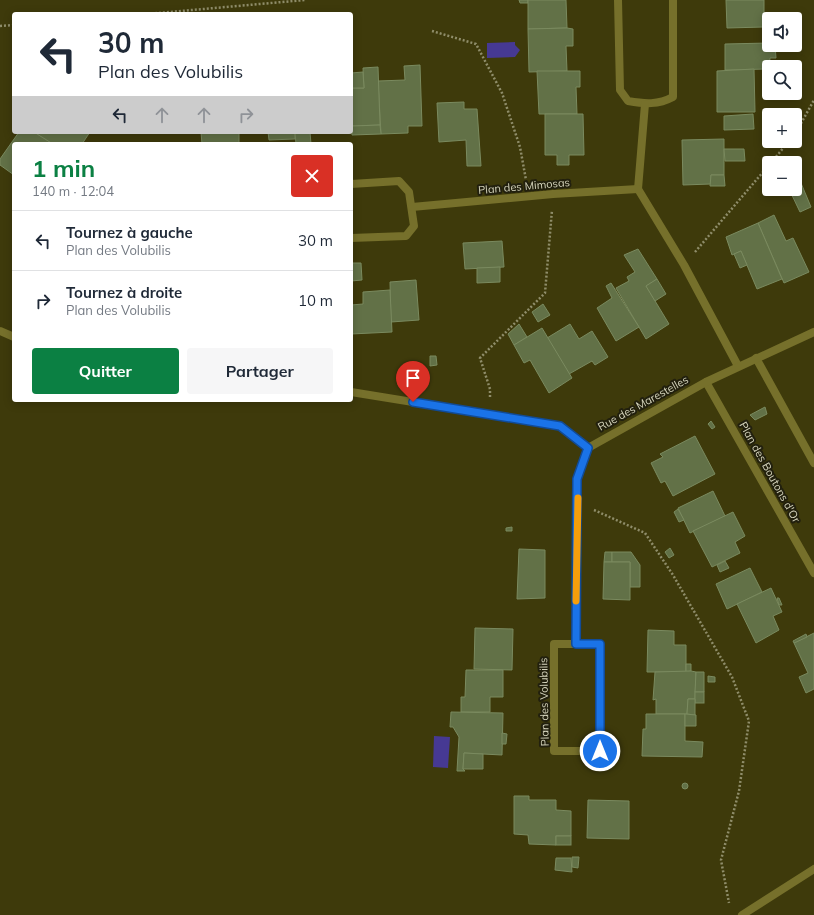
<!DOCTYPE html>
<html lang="fr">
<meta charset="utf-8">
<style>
:root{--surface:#fff;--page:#f6f6f7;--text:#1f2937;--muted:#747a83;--line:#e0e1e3;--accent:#0b8043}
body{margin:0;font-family:Mulish,sans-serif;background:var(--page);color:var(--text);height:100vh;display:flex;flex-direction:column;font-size:15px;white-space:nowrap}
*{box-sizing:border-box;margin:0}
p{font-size:13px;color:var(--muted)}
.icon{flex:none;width:22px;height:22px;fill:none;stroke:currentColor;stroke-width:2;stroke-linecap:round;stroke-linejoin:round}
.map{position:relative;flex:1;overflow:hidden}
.sheet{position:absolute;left:12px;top:142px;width:341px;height:260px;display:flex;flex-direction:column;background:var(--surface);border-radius:4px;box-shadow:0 2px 10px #0003}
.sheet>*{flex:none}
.top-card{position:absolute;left:12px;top:12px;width:341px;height:122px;border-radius:4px;box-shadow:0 2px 10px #0003;background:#fff;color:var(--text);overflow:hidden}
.fabs{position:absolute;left:762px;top:12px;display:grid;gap:8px}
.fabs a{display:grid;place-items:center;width:40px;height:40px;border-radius:4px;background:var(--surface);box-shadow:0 2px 10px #0003;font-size:20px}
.pin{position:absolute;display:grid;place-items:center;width:34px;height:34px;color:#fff;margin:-41px -17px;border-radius:50% 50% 50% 0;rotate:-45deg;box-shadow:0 0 4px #0007}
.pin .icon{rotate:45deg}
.me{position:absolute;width:44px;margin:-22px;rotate:0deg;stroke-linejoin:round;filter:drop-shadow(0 0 3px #0008)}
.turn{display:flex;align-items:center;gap:14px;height:84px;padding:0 20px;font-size:18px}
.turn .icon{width:52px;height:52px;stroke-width:2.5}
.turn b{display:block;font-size:28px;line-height:34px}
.lanes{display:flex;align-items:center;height:38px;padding:0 20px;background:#0003;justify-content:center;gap:20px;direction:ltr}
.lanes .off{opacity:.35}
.round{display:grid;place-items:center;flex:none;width:42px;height:42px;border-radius:4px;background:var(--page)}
.headline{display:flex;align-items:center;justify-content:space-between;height:68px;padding:0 20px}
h1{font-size:24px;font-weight:700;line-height:30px;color:var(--accent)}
.button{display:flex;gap:8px;margin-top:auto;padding:8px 20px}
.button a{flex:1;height:46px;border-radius:4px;background:var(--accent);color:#fff;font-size:16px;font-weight:700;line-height:46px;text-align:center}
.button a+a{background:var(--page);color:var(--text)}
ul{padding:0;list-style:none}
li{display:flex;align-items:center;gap:12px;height:60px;padding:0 20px;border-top:1px solid var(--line)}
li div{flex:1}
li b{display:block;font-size:15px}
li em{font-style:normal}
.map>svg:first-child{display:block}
.water{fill:#463993}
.building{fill:#627147;stroke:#7a8a5f}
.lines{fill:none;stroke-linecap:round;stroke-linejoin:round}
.path{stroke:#8f8d6a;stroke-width:2.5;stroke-dasharray:2 2;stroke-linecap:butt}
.minor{stroke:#76702b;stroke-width:8}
.route-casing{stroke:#114b97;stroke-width:10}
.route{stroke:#1a73e8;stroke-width:7}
.slow{stroke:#f59e0b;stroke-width:7}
.labels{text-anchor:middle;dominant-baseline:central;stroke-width:4;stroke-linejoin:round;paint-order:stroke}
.street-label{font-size:11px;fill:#d6d5bd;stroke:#22200e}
</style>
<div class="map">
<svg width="814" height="915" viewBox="0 0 814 915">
<rect width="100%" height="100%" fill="#3e3a0b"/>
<g class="water">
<polygon points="515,42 515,45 520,50 515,57 487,58 487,43"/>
<polygon points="434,736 450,737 448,768 433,767"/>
</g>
<g class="building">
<polygon points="519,0 528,0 528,3 520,3"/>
<polygon points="528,0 566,0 567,28 528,29"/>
<polygon points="726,0 764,0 764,27 727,28"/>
<polygon points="567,28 573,29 573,46 566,46 567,71 529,72 528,29"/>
<polygon points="769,43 769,45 775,45 776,58 770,58 769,69 725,70 725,44"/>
<polygon points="420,65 422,126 408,126 408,133 381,134 378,81 405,80 404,66"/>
<polygon points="378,67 380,125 352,126 351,88 364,88 363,68"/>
<polygon points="754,69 755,112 717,112 717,71"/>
<polygon points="537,71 580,71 580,87 576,87 577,114 539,114"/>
<polygon points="363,72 364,88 351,88 351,73"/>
<polygon points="464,102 464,109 477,109 481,166 467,166 466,140 439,142 437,103"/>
<polygon points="545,114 583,114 584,155 569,155 569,165 557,165 557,155 545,155"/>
<polygon points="753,114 754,129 724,130 724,116"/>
<polygon points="380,125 381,134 352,135 352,126"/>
<polygon points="19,132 34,132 53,144 14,144 14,175 0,165 0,159"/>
<polygon points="34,132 90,132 82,144 53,144"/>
<polygon points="201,132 239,132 239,144 202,144"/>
<polygon points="268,132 295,132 295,139 269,140"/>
<polygon points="295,132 310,132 311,144 296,144"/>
<polygon points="724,139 724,175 711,175 711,184 683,185 682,140"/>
<polygon points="724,149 744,149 745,161 725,161"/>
<polygon points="711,175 724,175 725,186 710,186"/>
<polygon points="801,183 811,207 800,212 789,189 795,189 795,186"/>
<polygon points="774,215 786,241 793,238 809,272 784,283 758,223"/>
<polygon points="758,223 782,279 757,289 741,251 732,255 726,237"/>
<polygon points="502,241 504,267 465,269 463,243"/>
<polygon points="638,249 657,279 646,286 669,324 646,339 616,288 629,281 627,277 635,272 624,255"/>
<polygon points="741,251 747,265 740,268 734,254"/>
<polygon points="351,263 361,263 362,280 351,281"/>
<polygon points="500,267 500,282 477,283 477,268"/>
<polygon points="657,279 666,294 655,301 646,286"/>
<polygon points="416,280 419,320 391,322 390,282"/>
<polygon points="611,283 639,327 616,341 597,308 612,298 606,286"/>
<polygon points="390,290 392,332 351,334 351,305 363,304 363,292"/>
<polygon points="543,304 550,315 538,322 532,312"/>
<polygon points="519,324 527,337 514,345 508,334"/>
<polygon points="570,324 579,339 592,331 608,357 595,365 592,361 569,374 547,338"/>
<polygon points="542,328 572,378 549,393 530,360 524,363 514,345"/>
<polygon points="430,356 436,356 437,365 430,366"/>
<polygon points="765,407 767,414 755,420 750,415"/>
<polygon points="711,421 715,427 712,429 708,424"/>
<polygon points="695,436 715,474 673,496 665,481 661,483 651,463 663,457 660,454"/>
<polygon points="713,491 725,516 690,533 678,508"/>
<polygon points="678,509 684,520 679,522 674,512"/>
<polygon points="733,512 745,536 735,542 740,553 712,567 693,531"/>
<polygon points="512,527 512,531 506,531 506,528"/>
<polygon points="670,548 674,555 669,558 665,552"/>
<polygon points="519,549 545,550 545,598 517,599"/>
<polygon points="605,552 612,552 612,562 604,562"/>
<polygon points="612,552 631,552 640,565 640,587 630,587 630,562 612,562"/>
<polygon points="725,561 729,568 720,572 717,565"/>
<polygon points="604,562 630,562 630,600 603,599"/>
<polygon points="750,568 762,592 727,609 716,584"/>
<polygon points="771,588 782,612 773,616 779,630 756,643 737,604"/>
<polygon points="777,598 779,598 782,605 779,605"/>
<polygon points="475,628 513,629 512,670 474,669"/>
<polygon points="648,630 674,631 674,645 686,645 686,672 647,672"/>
<polygon points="814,633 814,689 806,693 799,677 808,673 794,643"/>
<polygon points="806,634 807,637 794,643 793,641"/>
<polygon points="686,664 691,664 691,671 686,672"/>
<polygon points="466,670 503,670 503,697 490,697 490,712 461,712 461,697 465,697"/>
<polygon points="691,671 696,672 695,699 688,699 687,714 656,714 656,699 653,700 655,672"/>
<polygon points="696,672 704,672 704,692 695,692"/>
<polygon points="708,676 715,677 715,682 708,682"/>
<rect x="695" y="692" width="9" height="11"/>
<polygon points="688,699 695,699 695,715 687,714"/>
<polygon points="451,712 503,713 502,755 464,753 463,769 465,771 457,771 459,737 453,727 450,727"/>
<polygon points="646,714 685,714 685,741 703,742 702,757 642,756 643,729 646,729"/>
<polygon points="685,714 696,715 696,726 685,726"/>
<polygon points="502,733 507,734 506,744 502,744"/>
<polygon points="464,753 483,754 483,769 463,769"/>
<circle cx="685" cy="786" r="3"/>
<polygon points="514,796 529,796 529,800 556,800 556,810 571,811 571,836 556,836 556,845 529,844 528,835 514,834"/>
<polygon points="588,800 629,801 629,839 587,838"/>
<rect x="556" y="836" width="15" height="9"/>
<polygon points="572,857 579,857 578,868 572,867"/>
<polygon points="556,858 571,858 572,872 555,870"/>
</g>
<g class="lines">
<g class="path">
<polyline points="147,14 305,0"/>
<polyline points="0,26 14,25"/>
<polyline points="432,31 476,44 502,93 520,147 526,180"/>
<polyline points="795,134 814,100"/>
<polyline points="771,163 789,141"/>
<polyline points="695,252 769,165"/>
<polyline points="490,397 490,389 480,358 545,293 552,210"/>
<polyline points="594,510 645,533 673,575 732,677 749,721 739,791 721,860 729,903"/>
</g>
<g class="minor">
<path d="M618,0L620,90L628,101C645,104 658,105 673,97V0"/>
<polyline points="351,184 399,181 409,192 414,226 406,236 351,238"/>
<polyline points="638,189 684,265 738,366"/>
<polyline points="638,189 645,104"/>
<polyline points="412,207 553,194 638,189"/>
<polyline points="0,331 14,337"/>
<polyline points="756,358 814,463"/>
<polyline points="706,382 814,573"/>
<polyline points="351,392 561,426 588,448 706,382 814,332"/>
<rect x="554" y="644" width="46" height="107"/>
<polyline points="576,644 577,479 588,448"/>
<polyline points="742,915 814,869"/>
</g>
</g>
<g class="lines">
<defs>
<polyline id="route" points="413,402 560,426 588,448 577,479 576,644 600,644 600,751"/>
</defs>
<use href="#route" class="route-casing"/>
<use href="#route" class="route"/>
<polyline class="slow" points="576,601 578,498"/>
</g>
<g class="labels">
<g class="street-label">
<text transform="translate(524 186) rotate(-5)">Plan des Mimosas</text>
<text transform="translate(643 403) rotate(-29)">Rue des Marestelles</text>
<text transform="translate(770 472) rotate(61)">Plan des Boutons d'Or</text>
<text transform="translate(544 702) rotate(-91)">Plan des Volubilis</text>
</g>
</g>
</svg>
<div class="fabs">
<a><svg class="icon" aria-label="sound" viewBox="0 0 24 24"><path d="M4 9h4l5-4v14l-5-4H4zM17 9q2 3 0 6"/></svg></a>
<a><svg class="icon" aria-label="search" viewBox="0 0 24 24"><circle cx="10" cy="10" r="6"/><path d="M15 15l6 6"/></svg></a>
<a>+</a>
<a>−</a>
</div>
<div class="pin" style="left:413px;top:402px;background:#d93025"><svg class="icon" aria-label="arrive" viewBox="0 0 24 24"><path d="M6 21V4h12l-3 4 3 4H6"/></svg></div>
<svg class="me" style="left:600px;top:751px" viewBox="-20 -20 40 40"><circle r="17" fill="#1a73e8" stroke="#fff" stroke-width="3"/><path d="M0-11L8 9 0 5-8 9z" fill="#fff"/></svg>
<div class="top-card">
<div class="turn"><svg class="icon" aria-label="left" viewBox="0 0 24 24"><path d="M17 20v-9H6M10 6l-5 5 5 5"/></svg><div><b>30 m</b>Plan des Volubilis</div></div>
<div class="lanes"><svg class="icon" aria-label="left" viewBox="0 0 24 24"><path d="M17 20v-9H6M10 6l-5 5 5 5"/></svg><svg class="icon off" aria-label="ahead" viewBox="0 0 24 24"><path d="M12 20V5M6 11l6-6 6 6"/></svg><svg class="icon off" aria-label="ahead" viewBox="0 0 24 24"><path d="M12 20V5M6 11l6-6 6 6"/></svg><svg class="icon off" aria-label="right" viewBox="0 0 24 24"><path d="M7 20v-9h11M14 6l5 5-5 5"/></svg></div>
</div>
<section class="sheet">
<div class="headline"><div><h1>1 min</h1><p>140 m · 12:04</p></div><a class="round" style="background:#d93025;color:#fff"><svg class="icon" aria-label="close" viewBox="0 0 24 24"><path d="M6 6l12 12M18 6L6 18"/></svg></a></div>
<ul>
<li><svg class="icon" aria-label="left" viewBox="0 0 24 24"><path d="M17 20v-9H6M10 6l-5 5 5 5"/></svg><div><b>Tournez à gauche</b><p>Plan des Volubilis</p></div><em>30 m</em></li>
<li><svg class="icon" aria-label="right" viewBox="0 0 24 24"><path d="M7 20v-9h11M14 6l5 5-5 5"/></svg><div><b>Tournez à droite</b><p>Plan des Volubilis</p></div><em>10 m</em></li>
</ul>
<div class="button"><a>Quitter</a><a>Partager</a></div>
</section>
</div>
